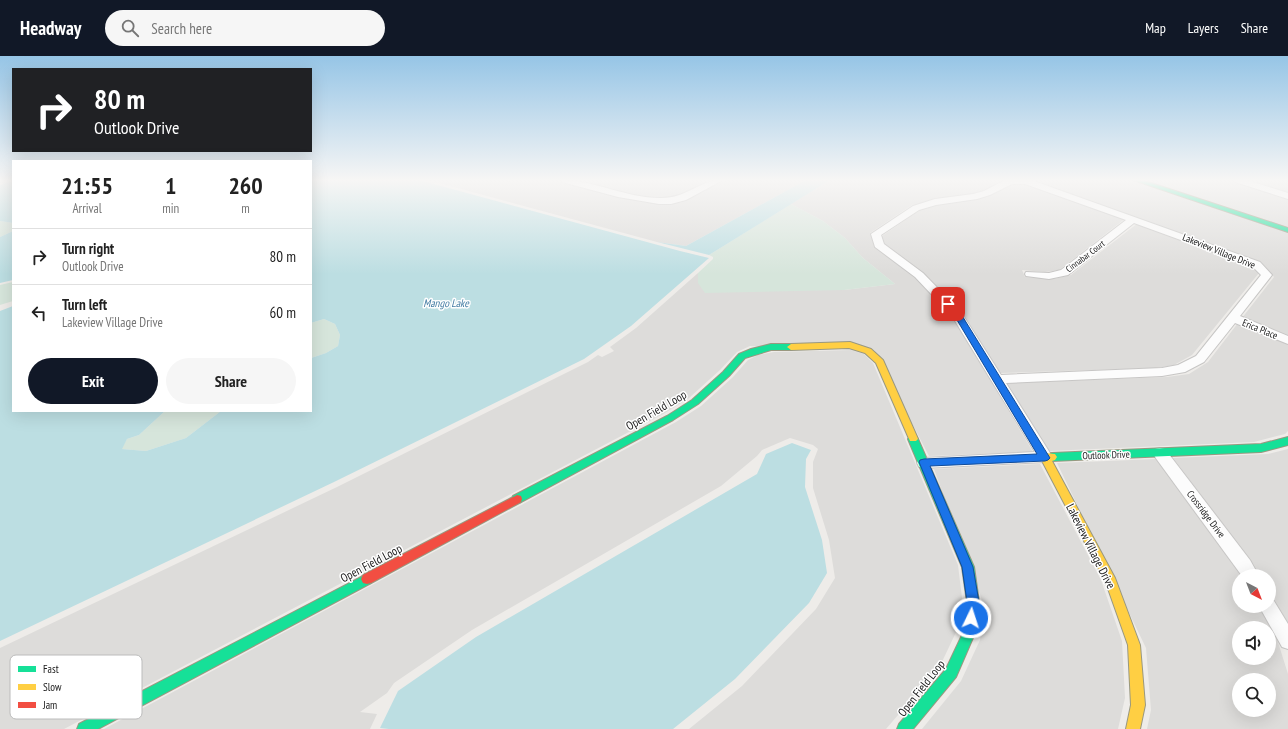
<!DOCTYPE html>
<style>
:root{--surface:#fff;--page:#f6f6f6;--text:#222;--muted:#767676;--line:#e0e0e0;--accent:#111827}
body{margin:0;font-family:"PT Sans Narrow",sans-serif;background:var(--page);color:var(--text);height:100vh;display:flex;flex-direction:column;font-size:15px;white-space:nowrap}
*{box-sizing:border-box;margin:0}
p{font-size:13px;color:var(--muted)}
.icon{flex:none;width:22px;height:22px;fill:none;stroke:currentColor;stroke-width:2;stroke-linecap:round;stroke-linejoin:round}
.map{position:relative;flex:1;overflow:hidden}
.drawer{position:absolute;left:12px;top:104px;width:300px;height:252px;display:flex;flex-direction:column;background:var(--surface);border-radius:0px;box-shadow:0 4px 16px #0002}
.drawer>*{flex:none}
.guide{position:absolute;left:12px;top:12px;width:300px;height:84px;border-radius:0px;box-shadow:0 4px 16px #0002;background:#202124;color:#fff;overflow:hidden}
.needle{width:26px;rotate:138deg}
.tools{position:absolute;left:1232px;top:513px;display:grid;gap:8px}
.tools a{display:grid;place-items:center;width:44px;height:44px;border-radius:50%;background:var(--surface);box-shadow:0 4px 16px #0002;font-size:20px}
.pin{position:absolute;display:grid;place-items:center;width:34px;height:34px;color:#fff;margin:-17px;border-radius:8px;box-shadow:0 2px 6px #0006}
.me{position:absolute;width:44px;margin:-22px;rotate:4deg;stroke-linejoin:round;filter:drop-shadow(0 0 3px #0008)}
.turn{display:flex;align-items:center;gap:14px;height:84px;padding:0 16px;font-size:18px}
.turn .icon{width:52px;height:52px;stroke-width:2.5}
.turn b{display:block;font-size:28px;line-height:34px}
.eta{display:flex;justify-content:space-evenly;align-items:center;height:68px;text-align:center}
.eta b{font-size:24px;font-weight:700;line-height:28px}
.cta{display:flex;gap:8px;margin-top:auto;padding:8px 16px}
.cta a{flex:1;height:46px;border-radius:24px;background:var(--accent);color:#fff;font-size:16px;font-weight:700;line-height:46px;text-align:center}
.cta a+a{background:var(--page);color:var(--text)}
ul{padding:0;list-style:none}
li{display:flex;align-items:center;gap:12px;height:56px;padding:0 16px;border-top:1px solid var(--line)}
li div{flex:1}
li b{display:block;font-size:15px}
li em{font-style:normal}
header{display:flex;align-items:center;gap:24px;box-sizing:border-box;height:56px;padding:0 20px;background:var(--accent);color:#fff}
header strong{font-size:19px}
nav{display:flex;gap:22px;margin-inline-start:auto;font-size:14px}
.search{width:280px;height:36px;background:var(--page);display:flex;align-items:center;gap:10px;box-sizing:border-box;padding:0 14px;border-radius:22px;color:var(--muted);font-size:15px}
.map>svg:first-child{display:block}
.residential{fill:#dddcda;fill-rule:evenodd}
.wetland{fill:#d6e5db}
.water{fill:#bcdee2}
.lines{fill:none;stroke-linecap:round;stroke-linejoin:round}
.street-casing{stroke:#c7c6c5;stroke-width:2}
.fast-casing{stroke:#999880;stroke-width:2}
.slow-casing{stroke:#999880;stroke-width:2}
.jam-casing{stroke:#999880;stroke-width:2}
.street{fill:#fcfcfc;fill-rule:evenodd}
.fast{fill:#16e098;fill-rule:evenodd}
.slow{fill:#ffcf43;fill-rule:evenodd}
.jam{fill:#f24e42;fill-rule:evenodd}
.route{fill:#1a73e8;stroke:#114b97}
.labels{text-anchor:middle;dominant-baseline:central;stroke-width:3;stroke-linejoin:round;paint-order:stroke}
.far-street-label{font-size:9px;fill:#202020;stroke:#fff}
.street-label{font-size:10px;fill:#202020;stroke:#fff}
.water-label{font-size:11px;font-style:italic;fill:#437ca3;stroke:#fff}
.near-street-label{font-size:12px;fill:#202020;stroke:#fff}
.key{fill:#fff;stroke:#bcbcbc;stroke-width:1}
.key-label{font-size:11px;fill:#202020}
</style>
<header>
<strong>Headway</strong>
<div class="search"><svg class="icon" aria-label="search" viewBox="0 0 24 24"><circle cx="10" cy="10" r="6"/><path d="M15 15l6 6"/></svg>Search here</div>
<nav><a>Map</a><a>Layers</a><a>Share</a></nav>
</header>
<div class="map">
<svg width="1288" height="673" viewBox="0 0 1288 673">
<rect width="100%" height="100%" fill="#eeece9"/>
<g class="residential">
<polygon points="428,124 555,124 647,147 675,147 697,139 726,124 806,124 686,190 657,186"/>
<polygon points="575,124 711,124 689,135 669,142 647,142"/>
<polygon points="830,124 1003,124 982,135 970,138 932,144 912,149 870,177 874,190 914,219 951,258 1033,396 929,400 874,294 750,290 737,296 720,314 689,342 665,357 64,673 0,673 0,592 337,431 588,306 598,299 602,301 614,295 610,291 636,272 698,217 698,227 814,234 844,234 895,228 863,202 845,182 823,165 791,148"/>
<polygon points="1029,124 1129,124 1288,176 1288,281 1242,262 1274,221 1263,208 1130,159"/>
<polygon points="1142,124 1231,124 1288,142 1288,172"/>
<polygon points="1244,124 1288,124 1288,137"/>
<polygon points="1014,127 1026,128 1126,162 1059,214 1045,216 1022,214 1025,221 1054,223 1071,219 1138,167 1251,209 1259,217 1192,299 1174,309 1156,312 1000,317 963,257 925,218 885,189 882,180 920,154 939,149 979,143 992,139"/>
<polygon points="1238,267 1288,288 1288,375 1285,378 1254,386 1049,395 1007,327 1167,321 1189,318 1208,306"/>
<polygon points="851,294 864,298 873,307 958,509 962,542 958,572 940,610 886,673 689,673 742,630 816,553 835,522 829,484 813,432 813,406 818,393 813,389 790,382 762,394 757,400 721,430 472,574 394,627 387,637 360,656 377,658 370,673 104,673 676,366 701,350 733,321 748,304 758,299 774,296"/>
<polygon points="1288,393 1288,567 1269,535 1269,520 1260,520 1254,509 1173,402 1268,398"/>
<path d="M1157,403L1234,507L1241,520H1239V550H1258L1277,583L1288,618V673H1147L1151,654L1146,592L1057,407ZM1239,572H1269V602H1239ZM1239,624H1269V654H1239Z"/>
<polygon points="1040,408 1101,524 1122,585 1125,642 1118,673 922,673 961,625 980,584 984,550 934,413"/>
</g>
<g class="wetland">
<polygon points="791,148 823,165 845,182 863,202 895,228 844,234 705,237 698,227 698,217 713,203 713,201 709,199"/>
<polygon points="0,165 13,167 13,175 0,181"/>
<polygon points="13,226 13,245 0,249 0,229"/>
<polygon points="324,263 335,268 340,279 338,290 326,297 311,302 311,267"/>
<polygon points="165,355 221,355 186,382 146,395 121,393 127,383 139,379"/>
</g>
<g class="water">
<polygon points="311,124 419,124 680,195 709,202 631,270 584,303 334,426 0,585 0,255 13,250 13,355 165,355 139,379 127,383 122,393 146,395 186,382 221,355 311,355 311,302 326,297 338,290 340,279 335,268 324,263 311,267"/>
<polygon points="806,124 830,124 709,199 657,186 686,190"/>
<polygon points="13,125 13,167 0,165 0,129"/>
<polygon points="13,175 13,224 0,227 0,181"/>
<polygon points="792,387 811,394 806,403 805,431 822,484 827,517 809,547 735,623 673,673 389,673 380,672 398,635 476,581 757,418 766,398"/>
</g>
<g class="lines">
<defs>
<g id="street">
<path d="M561,124C594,124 626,142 660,142C686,143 701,123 723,124L686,144L671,148H659L618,141L562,126Z"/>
<path d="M1005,124H1031L1260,206L1272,219L1240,260L1288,280V288L1235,267L1204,306L1185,316L1162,320L1006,327L1050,397L1052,401L1050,405L1045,406L924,412L919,411L917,407L919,403L924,402L1035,396L952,260L915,221L875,191L871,178L913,150L935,143L973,138L984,135ZM1012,128H1025L1126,164L1061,214L1049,217L1026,216L1025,218L1026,220L1049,223L1068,219L1134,167L1252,210L1261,219L1196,300L1178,309L1162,312L1001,319L961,256L923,217L884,188L881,179L919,154L936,149L977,143L990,139Z"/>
<polygon points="1234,124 1247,124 1288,137 1288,143 1235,126"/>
<polygon points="1160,392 1165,393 1250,504 1259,520 1242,520 1155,401 1153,397 1155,393"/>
<polygon points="1269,543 1274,545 1288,568 1288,593 1282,591 1259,550 1269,550"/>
</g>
<g id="fast">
<polygon points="1133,124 1142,124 1288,172 1288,176"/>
<polygon points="771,288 791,288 795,291 791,294 771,294 745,302 729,320 698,348 673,364 521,446 517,447 513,446 512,443 513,440 667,360 692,344 723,316 739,298 751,293"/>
<polygon points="913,379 916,381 918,383 974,511 979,546 975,577 956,621 913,673 897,673 899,668 946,613 963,577 967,546 962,511 908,383 910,381"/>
<polygon points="1288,381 1288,389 1261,396 1052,405 1049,404 1047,401 1049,398 1052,397 1261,388"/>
<polygon points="367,518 371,519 373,523 371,527 98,673 77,673 79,668"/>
</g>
<g id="slow">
<polygon points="850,286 871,293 883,304 918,383 916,385 910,385 876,307 865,297 849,292 791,294 787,291 791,288"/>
<polygon points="1045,397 1055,398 1057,401 1055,404 1052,405 1115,522 1140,589 1145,649 1140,673 1126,673 1131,649 1128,589 1106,527 1040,401 1042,398"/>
</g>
<polygon id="jam" points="517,439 521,440 522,443 521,446 371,527 367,528 363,527 361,523 363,519"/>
</defs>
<use href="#street" class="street-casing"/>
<use href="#fast" class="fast-casing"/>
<use href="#slow" class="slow-casing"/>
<use href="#jam" class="jam-casing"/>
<use href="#street" class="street"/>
<use href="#fast" class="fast"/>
<use href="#slow" class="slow"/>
<use href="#jam" class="jam"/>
</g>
<linearGradient id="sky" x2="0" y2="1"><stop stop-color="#96c5e6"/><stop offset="0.57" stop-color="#f7f6f5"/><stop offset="1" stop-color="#f7f6f5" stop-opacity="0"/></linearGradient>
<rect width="1288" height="218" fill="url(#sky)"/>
<polygon class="route" points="948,245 950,246 961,258 1050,402 1048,404 1045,405 930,410 973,511 979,546 975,565 971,567 967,565 965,562 967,546 962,511 919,406 920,404 924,403 1037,398 954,259 944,248"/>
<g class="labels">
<g class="far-street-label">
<text transform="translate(1085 200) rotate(-37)">Cinnabar Court</text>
</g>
<g class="street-label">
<text transform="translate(1219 195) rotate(22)">Lakeview Village Drive</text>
<text transform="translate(1260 273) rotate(22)">Erica Place</text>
<text transform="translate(1106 399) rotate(-2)">Outlook Drive</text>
<text transform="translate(1206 458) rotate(53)">Crossridge Drive</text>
</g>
<g class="water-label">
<text x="446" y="247">Mango Lake</text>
</g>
<g class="near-street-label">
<text transform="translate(656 354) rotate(-30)">Open Field Loop</text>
<text transform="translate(1091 490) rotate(63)">Lakeview Village Drive</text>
<text transform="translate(371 507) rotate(-28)">Open Field Loop</text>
<text transform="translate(921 632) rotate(-52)">Open Field Loop</text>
</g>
</g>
<rect x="10" y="599" width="132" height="64" rx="6" class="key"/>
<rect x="18" y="610" width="18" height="6" fill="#16e098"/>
<rect x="18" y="628" width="18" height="6" fill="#ffcf43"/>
<rect x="18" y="646" width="18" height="6" fill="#f24e42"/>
<g class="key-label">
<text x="43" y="617">Fast</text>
<text x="43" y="635">Slow</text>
<text x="43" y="653">Jam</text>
</g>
</svg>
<div class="tools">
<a><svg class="needle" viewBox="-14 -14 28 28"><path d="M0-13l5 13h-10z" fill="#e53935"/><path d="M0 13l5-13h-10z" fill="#767676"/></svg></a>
<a><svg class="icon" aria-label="sound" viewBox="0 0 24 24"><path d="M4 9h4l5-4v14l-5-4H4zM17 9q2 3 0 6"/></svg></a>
<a><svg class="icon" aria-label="search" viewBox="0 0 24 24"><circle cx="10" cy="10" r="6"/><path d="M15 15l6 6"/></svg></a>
</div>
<div class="pin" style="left:948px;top:248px;background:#d93025"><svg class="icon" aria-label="arrive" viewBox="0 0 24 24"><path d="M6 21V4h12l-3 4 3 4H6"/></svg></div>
<svg class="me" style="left:971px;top:562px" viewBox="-20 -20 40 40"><circle r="17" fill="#1a73e8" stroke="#fff" stroke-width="3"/><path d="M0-11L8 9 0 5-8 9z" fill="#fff"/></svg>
<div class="guide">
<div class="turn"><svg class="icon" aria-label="right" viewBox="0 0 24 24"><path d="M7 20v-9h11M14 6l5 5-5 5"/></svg><div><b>80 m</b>Outlook Drive</div></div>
</div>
<section class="drawer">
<div class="eta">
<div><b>21:55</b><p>Arrival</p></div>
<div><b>1</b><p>min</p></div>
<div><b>260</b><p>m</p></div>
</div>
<ul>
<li><svg class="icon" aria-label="right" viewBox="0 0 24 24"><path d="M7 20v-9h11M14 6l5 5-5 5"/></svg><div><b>Turn right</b><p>Outlook Drive</p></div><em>80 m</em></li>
<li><svg class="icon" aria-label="left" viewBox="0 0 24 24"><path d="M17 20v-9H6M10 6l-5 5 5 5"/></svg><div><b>Turn left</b><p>Lakeview Village Drive</p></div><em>60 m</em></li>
</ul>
<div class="cta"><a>Exit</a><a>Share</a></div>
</section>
</div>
